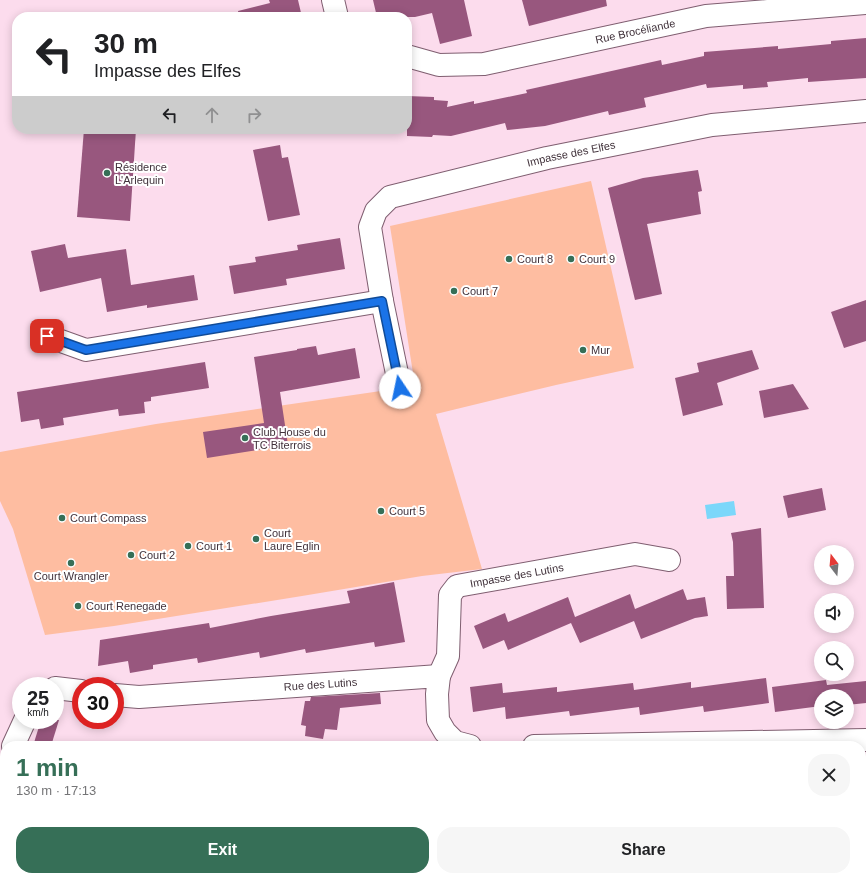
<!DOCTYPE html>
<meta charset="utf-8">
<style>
:root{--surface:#fff;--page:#f6f6f6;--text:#202124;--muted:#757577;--accent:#366f57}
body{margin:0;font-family:Arial,sans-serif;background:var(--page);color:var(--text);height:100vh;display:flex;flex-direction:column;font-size:15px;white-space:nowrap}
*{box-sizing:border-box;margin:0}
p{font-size:13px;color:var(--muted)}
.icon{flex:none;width:22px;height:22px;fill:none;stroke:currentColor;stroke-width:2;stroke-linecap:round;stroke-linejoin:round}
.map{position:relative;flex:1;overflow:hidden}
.panel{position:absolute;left:0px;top:741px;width:866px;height:140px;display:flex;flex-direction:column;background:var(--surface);border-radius:16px 16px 0 0;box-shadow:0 2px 10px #0003}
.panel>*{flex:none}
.guide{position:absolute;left:12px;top:12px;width:400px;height:122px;border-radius:16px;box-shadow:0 2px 10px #0003;background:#fff;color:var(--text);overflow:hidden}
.needle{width:26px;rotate:344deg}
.controls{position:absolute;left:814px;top:545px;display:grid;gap:8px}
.controls a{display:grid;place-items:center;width:40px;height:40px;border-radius:50%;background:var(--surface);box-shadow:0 2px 10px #0003;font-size:20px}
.speed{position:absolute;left:12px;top:677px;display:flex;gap:8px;font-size:20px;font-weight:700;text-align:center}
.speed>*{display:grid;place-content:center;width:52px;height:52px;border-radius:50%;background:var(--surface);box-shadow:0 2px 10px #0003;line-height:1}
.speed small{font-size:10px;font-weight:400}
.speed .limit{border:6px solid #d22;background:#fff;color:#111}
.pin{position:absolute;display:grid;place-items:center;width:34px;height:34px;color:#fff;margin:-17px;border-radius:8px;box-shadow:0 2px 6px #0006}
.me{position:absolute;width:44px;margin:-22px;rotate:349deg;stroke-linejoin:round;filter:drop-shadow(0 0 3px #0008)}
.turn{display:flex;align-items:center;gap:14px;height:84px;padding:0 16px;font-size:18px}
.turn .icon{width:52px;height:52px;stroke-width:2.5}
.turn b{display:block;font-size:28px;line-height:34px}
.lanes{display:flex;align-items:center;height:38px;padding:0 16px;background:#0003;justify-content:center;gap:20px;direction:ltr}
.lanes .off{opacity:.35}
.round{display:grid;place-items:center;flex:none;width:42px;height:42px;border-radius:16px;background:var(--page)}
.overview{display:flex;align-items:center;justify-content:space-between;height:68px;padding:0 16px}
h1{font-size:24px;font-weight:800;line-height:30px;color:var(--accent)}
.button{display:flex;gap:8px;margin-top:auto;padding:8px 16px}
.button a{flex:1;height:46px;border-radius:16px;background:var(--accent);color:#fff;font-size:16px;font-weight:800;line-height:46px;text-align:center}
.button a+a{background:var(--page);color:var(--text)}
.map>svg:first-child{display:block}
.green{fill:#febda1}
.water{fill:#7bd7fa}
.building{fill:#98577e}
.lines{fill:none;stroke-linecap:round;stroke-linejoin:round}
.street-casing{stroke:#7f5e70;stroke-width:24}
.secondary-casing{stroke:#7f5e70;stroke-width:24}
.street{stroke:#fff;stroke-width:22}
.secondary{stroke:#fff;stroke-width:22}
.route-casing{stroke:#114b97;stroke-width:10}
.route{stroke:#1a73e8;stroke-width:7}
.poi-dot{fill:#366f57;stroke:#fff;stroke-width:1.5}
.labels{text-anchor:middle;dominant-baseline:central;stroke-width:4;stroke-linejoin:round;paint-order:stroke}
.street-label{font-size:11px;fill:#41323b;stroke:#fff}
.poi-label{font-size:11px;fill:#41323b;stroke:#fff;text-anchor:start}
</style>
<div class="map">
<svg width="866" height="881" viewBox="0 0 866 881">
<rect width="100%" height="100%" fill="#fcdced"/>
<polygon class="green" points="591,181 634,368 556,385 436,414 482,569 422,576 302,596 114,626 45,635 13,529 0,501 0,452 156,424 415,386 390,226"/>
<polygon class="water" points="734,501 736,515 707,519 705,505"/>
<g class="building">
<polygon points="269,0 298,0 302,17 239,17 238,11 270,3"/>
<polygon points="373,0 464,0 472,36 440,44 432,13 415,17 377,17"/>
<polygon points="522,0 606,0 607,6 529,26"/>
<polygon points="866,38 866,78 808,82 808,78 767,82 768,87 743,89 743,85 707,88 706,84 644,98 646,107 609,115 608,111 545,126 507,130 505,123 451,136 433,135 432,137 407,136 407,96 434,97 434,100 448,101 447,107 474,101 474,104 527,93 526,90 661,60 662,65 704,56 704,52 778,46 778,49 831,44 831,41"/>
<polygon points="84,129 136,129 130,221 77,217"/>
<polygon points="280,145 282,158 288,157 300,215 268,221 253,150"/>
<polygon points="698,170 702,191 698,192 701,214 647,224 662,294 635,300 608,188 643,178"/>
<polygon points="340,238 345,269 286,279 287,285 234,294 229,266 256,262 255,257 298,250 297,245"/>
<polygon points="65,244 68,258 126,249 131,285 194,275 198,300 147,308 147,305 107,312 101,278 40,292 31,251"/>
<polygon points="866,300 866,341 844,348 831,312"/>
<polygon points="316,346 318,355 355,348 360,378 280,392 288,445 207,458 203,432 264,423 254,357 297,350 297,349"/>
<polygon points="752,350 759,369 717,383 723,405 683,416 675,378 699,372 697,363"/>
<polygon points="205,362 209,388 151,397 151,401 144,402 145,413 119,416 118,409 63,418 64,425 41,429 39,419 21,422 17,392"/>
<polygon points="793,384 809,409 764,418 759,391"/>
<polygon points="822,488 826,510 788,518 783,496"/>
<polygon points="761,528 764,608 727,609 726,576 734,576 733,542 731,533"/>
<polygon points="394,582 405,642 375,647 374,642 306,653 305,649 260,658 259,652 198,663 197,658 153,665 153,669 130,673 128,661 98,666 100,640 209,623 210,628 271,616 350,603 347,591"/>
<polygon points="683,589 687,600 705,597 708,616 695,618 641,639 634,621 580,643 571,623 508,650 504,640 483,649 474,626 505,613 508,622 568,597 575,617 630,594 635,609"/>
<polygon points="766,678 769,703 704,712 703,706 640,715 639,707 570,716 569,711 506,719 505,707 473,712 470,687 502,683 504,703 503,693 557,687 557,692 633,683 634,690 691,682 691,688"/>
<polygon points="826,680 827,685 866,681 866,703 847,705 847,696 821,696 821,706 775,712 772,687"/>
<polygon points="380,693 381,704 340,708 337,730 325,729 323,739 305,736 306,726 301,725 305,701 310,701 311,697"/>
<polygon points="41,720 59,720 51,746 33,746"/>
</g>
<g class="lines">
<defs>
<g id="street">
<polyline points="333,0 337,17"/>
<path id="s1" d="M407,56L439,65L484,64L706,16L866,3"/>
<polyline points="47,336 86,350 382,301"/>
<path id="s2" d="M400,388L382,301L370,227L376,211L390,197L547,158L712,125L866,111"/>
<path id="s3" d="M439,676L448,656L450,595L457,586L635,554L669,560"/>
<polyline points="55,688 81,691"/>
<path id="s4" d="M115,695L139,697L439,676L437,694L438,720L445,732L455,742L470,746"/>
<polyline points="13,746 25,720"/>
<polyline points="534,746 866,740"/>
<polyline points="0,811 5,785"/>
</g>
<g id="secondary">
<polyline points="0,816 5,817"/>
<polyline points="230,876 247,881"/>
</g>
</defs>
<use href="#street" class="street-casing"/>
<use href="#secondary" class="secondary-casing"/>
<use href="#street" class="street"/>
<use href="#secondary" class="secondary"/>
</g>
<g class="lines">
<defs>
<polyline id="route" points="47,336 86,350 382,301 400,388"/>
</defs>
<use href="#route" class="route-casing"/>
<use href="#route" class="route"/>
</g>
<g class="poi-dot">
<circle cx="107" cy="173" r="4"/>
<circle cx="509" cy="259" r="4"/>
<circle cx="571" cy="259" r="4"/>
<circle cx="454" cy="291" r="4"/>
<circle cx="583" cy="350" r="4"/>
<circle cx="245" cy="438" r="4"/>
<circle cx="381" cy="511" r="4"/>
<circle cx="62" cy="518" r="4"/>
<circle cx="256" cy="539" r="4"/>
<circle cx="188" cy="546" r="4"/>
<circle cx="131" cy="555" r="4"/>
<circle cx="71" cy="563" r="4"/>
<circle cx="78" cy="606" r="4"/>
</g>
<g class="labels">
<g class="street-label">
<text stroke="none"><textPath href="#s1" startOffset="233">Rue Brocéliande</textPath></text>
<text stroke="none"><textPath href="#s2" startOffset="387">Impasse des Elfes</textPath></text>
<text stroke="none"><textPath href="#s3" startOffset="155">Impasse des Lutins</textPath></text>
<text stroke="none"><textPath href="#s4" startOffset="206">Rue des Lutins</textPath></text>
</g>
<g class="poi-label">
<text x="115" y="167">Résidence<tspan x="115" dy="13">L'Arlequin</tspan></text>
<text x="517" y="259">Court 8</text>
<text x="579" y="259">Court 9</text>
<text x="462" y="291">Court 7</text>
<text x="591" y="350">Mur</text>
<text x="253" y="432">Club House du<tspan x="253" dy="13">TC Biterrois</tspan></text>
<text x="389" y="511">Court 5</text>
<text x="70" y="518">Court Compass</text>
<text x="264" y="533">Court<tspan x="264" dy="13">Laure Eglin</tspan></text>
<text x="196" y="546">Court 1</text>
<text x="139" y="555">Court 2</text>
<text x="71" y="576" text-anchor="middle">Court Wrangler</text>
<text x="86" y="606">Court Renegade</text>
</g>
</g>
</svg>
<div class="controls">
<a><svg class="needle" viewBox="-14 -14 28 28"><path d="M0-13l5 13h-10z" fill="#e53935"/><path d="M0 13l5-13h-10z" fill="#757577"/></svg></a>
<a><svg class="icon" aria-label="sound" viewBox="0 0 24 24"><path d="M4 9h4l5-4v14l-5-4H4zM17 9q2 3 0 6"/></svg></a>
<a><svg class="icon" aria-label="search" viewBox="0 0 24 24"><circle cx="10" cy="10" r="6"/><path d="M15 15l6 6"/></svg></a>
<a><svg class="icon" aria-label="layers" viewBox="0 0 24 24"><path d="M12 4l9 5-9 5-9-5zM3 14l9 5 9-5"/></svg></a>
</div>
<div class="speed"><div>25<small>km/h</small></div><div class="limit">30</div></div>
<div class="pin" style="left:47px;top:336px;background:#d93025"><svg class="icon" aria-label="arrive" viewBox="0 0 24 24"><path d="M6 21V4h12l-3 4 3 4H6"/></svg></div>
<svg class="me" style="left:400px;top:388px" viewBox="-20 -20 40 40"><circle r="19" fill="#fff"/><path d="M0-13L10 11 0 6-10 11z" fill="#1a73e8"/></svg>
<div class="guide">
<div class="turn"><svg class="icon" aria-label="left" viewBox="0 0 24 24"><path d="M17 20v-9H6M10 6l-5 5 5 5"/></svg><div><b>30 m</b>Impasse des Elfes</div></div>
<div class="lanes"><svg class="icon" aria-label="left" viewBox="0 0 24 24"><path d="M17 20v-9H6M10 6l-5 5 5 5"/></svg><svg class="icon off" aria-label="ahead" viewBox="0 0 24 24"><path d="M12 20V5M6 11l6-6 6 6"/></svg><svg class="icon off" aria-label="right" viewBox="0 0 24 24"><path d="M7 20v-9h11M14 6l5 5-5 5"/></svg></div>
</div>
<section class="panel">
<div class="overview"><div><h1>1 min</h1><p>130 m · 17:13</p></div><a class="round"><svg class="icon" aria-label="close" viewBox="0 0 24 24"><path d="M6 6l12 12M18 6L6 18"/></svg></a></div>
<div class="button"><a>Exit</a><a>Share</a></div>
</section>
</div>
